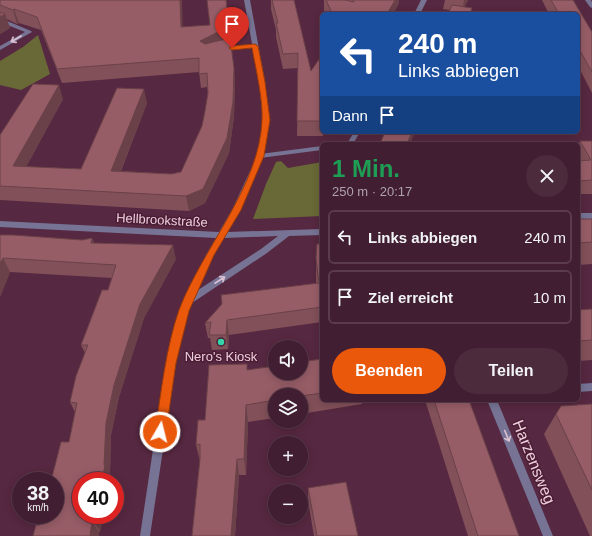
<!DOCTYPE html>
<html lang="de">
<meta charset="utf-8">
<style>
:root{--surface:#411e31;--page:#4c2b3d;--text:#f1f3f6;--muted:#aea2ab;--line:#5a3c4d;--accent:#ea580c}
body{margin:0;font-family:Arial,sans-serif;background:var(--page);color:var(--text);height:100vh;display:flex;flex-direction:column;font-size:15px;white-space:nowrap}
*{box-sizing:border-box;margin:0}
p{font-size:13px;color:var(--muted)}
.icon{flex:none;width:22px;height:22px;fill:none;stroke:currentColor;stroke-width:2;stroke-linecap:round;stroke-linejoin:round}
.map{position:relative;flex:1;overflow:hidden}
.sheet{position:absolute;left:320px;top:142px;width:260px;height:260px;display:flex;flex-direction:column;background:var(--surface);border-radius:6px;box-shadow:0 2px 10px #0003,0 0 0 1px var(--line)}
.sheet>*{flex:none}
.guide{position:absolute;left:320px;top:12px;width:260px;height:122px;border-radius:6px;box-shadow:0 2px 10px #0003,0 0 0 1px var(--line);background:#1a4fa0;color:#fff;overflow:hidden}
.buttons{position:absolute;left:268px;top:340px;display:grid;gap:8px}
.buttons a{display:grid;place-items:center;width:40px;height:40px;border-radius:50%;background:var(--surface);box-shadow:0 2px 10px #0003,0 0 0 1px var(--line);font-size:20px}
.speed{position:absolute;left:12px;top:472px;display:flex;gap:8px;font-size:20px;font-weight:700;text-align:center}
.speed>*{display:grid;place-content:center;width:52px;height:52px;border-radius:50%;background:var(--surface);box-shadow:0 2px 10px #0003,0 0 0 1px var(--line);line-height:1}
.speed small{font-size:10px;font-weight:400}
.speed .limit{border:6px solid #d22;background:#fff;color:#111}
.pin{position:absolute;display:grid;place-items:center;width:34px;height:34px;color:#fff;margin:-41px -17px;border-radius:50% 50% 50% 0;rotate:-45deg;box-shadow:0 0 4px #0007}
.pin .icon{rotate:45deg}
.me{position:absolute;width:44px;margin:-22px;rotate:8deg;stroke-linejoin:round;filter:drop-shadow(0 0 3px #0008)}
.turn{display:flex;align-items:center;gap:14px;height:84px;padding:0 12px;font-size:18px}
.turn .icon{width:52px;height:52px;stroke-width:2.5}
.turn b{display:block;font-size:28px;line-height:34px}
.then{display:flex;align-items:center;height:38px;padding:0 12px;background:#0003;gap:8px;font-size:15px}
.round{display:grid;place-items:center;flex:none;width:42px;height:42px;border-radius:21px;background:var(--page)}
.headline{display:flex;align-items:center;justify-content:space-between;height:68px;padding:0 12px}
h1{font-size:24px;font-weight:700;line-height:30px;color:#1e9e55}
.cta{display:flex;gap:8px;margin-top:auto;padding:8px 12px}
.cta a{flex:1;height:46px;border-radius:24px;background:var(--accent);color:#fff;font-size:16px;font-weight:700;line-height:46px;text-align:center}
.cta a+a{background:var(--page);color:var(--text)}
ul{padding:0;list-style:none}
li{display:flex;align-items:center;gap:12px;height:54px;margin:0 8px 6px;padding:0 4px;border:2px solid var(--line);border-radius:6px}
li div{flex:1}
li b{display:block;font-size:15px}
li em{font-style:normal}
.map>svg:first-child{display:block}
.green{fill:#696937}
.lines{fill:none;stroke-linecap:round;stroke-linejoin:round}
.service{fill:#767394;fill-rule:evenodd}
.minor{fill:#767394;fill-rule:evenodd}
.tertiary{fill:#767394;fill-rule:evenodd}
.wall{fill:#825059}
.shaded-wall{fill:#6a4148}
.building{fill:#975d67;stroke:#6a4148}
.oneway{stroke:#dcc1d2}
.route{fill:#ea580c;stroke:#983908}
.poi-dot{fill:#34d4a8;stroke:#4c1e36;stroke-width:1.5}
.labels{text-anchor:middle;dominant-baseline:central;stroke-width:3;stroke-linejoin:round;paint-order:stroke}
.street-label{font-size:13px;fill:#eecfdd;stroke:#4c1e36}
.poi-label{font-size:13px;fill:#eecfdd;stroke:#4c1e36}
.near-street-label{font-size:16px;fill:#eecfdd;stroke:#4c1e36}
</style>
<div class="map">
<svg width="592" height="536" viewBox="0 0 592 536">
<rect width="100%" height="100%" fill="#572841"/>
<g class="green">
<polygon points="38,35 50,74 21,90 0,85 0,61 23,47"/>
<polygon points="281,161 288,168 322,162 322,216 253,219 266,184 276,162"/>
</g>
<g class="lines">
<g class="service">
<polygon points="0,18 31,31 32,32 0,50 0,46 25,32 0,22"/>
<polygon points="255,44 258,46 257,47 220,51 217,49 220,47"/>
</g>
<g class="minor">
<polygon points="421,0 427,0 420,14 414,14"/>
<polygon points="585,0 591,0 592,2 592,8 590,7"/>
<polygon points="354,132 360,132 353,144 347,144"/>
<polygon points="322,146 322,150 260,158 257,156 260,154"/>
<polygon points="592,383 592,391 578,392 578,384"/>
<polygon points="487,400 497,400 553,536 543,536"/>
</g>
<g class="tertiary">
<path d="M244,0H250L265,82L269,120L263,156L240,210L227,232L322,229V235L289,236L267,253L192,303L188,311L176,363L150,536H140L166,363L180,311L206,255L216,238L0,227V221L219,232L232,210L257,156L263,120L259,82ZM278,236L261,249L198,290L214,255L224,238Z"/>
<rect x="578" y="213" width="14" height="6"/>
</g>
</g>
<g class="wall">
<polygon points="0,0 182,0 182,27 230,30 231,44 230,44 235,82 234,117 229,153 205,203 189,211 0,200 0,135 63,99 26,167 81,169 147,103 121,171 171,174 181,172 202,126 205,111 208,93 207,87 201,88 199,72 62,83 41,30 19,23 17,24 7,19 10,28 0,34"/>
<polygon points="271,0 294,0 311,71 322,55 322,132 323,132 323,136 297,136 298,68 283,69 276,37 276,30 271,9"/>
<polygon points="324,0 399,0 399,3 393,14 326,14 324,10"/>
<polygon points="445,0 468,0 464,7 449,10 443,9"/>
<polygon points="542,0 573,0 592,32 592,93 578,66 578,14 549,14"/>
<polygon points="580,141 592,141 592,194 578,194 578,146"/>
<polygon points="578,219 592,219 592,264 578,265"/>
<polygon points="0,235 82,240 92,238 94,243 176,259 144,318 119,397 111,435 110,473 111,477 110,481 81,481 104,515 100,532 40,525 69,442 75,412 70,402 85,353 81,345 108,290 112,278 10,272 0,297"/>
<polygon points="317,244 322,244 322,322 229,335 228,349 212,350 210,338 208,338 205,323 316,283 316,273"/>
<polygon points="592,309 592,360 578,361 578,310"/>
<polygon points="322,359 322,400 362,400 362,404 301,414 301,395 275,395 275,418 248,422 246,475 239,475 235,536 192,536 200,461 196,445 205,420 248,370"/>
<polygon points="425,400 469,400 519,536 468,536"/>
<polygon points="592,404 592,536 590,536 544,434 556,414"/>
<polygon points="308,488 358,536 314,536 308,501"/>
</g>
<g class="shaded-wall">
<polygon points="180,0 182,0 183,41 181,27"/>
<polygon points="395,0 399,0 399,3 393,14 387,14"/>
<polygon points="464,0 468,0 462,13"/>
<polygon points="14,9 19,23 17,24 13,10"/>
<polygon points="5,14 10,28 0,34 0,17"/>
<polygon points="230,30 231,44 217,47 202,54 200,41 216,33"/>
<polygon points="234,68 235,82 234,117 229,153 205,203 189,211 186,196"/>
<polygon points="59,85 63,99 19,180 13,166"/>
<polygon points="144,89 147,103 115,185 111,171"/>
<polygon points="412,132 415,132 410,144 407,144"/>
<polygon points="92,238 97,252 91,243"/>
<polygon points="173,245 176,259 144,318 119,397 111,435 110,473 111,477 110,481 102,481 106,423 114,385 140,304"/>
<polygon points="3,258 10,272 0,297 0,264"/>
<polygon points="227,320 229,335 228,349 226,335"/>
<polygon points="246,405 248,422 246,475 244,459"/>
<polygon points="237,459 239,475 235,536 231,536"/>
<polygon points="95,515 104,515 100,532 94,522"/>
<polygon points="92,522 99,532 99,536 90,536"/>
</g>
<g class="building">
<polygon points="0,0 180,0 181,27 210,25 207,0 226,0 230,30 216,33 200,41 205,44 230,38 234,68 233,102 227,138 203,189 186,196 0,186 0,135 33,84 59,85 13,166 81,169 117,88 144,89 111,171 171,174 181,172 202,126 205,111 208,93 207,73 199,74 199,58 57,69 37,17 14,9 13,10 0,5"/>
<polygon points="272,0 294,0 311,71 322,55 322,121 297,121 298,53 283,54 276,23 278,23"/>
<polygon points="326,0 345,0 354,2 353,0 395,0 387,14 335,14 332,13"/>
<polygon points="551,0 573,0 592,32 592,72 578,47 578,14 559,14"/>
<polygon points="452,5 472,8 470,14 448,14"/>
<polygon points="0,12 5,14 0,17"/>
<polygon points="385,132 412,132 407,144 380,144"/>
<polygon points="580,141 592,141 592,180 578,181 578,161 591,160"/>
<polygon points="578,219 592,219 592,242 578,243"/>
<polygon points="0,235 13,235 82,240 92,238 91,243 173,245 140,304 114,385 106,423 104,465 105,465 102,481 81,481 81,515 95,515 94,522 92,522 90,536 33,536 36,525 40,525 42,515 55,515 55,481 51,481 61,442 69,442 77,403 70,402 76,376 88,345 81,345 102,290 108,290 116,265 3,258 0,264"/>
<polygon points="317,244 322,244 322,307 227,320 226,335 209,335 211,322 205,323 222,304 221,295 319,283 316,258"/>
<polygon points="592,309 592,340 578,341 578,310"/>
<polygon points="322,359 322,393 301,396 301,395 275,395 275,400 246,405 244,459 237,459 231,536 192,536 200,459 200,444 196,445 198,420 205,420 209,365 247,364 247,370 275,366 275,373 301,373 301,362"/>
<polygon points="434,400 469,400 519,536 478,536"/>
<polygon points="592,404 592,490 556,414 561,406"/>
<polygon points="346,482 358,536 317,536 308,488"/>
</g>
<defs><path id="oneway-shaft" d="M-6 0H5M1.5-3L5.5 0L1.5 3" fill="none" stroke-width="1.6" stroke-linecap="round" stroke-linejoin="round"/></defs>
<g class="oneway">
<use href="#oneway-shaft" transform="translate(16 39) rotate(150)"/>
<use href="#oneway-shaft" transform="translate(220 280) rotate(-33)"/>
<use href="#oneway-shaft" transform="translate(507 436) rotate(68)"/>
</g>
<path class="route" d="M255,44L258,46L265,82L270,120L264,156L241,210L214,255L189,311L176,363L166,432L164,436L160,437L156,436L155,432C161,393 166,347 179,310C202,249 260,186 262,120C263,99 256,70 252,48L232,50L229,48L232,46Z"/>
<circle class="poi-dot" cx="221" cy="342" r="4"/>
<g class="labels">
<g class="street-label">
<text transform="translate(162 220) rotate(3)">Hellbrookstraße</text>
</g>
<g class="poi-label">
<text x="221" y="356">Nero's Kiosk</text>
</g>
<g class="near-street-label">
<text transform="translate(534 462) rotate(68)">Harzensweg</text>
</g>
</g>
</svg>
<div class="buttons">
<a><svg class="icon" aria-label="sound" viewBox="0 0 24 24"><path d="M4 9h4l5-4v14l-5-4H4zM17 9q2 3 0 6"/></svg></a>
<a><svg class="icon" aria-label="layers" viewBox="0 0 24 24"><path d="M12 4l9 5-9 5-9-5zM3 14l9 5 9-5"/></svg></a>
<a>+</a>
<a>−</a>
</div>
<div class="speed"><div>38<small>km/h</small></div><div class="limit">40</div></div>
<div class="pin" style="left:232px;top:48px;background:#d93025"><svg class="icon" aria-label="arrive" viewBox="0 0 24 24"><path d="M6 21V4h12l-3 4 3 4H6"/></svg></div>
<svg class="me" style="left:160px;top:432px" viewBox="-20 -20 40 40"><circle r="17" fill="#ea580c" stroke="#fff" stroke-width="3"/><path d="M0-11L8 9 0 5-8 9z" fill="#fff"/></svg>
<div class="guide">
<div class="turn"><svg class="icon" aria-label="left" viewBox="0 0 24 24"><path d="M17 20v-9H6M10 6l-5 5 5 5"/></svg><div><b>240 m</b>Links abbiegen</div></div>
<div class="then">Dann<svg class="icon" aria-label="arrive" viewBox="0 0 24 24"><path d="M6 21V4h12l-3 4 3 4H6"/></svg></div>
</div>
<section class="sheet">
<div class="headline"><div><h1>1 Min.</h1><p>250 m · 20:17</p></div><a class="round"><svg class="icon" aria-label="close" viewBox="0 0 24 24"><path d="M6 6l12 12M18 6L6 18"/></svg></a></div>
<ul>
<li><svg class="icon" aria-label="left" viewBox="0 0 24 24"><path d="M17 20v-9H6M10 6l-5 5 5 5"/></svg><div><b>Links abbiegen</b></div><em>240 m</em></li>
<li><svg class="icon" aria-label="arrive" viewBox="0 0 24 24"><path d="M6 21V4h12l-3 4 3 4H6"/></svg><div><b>Ziel erreicht</b></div><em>10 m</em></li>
</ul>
<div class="cta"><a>Beenden</a><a>Teilen</a></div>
</section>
</div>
